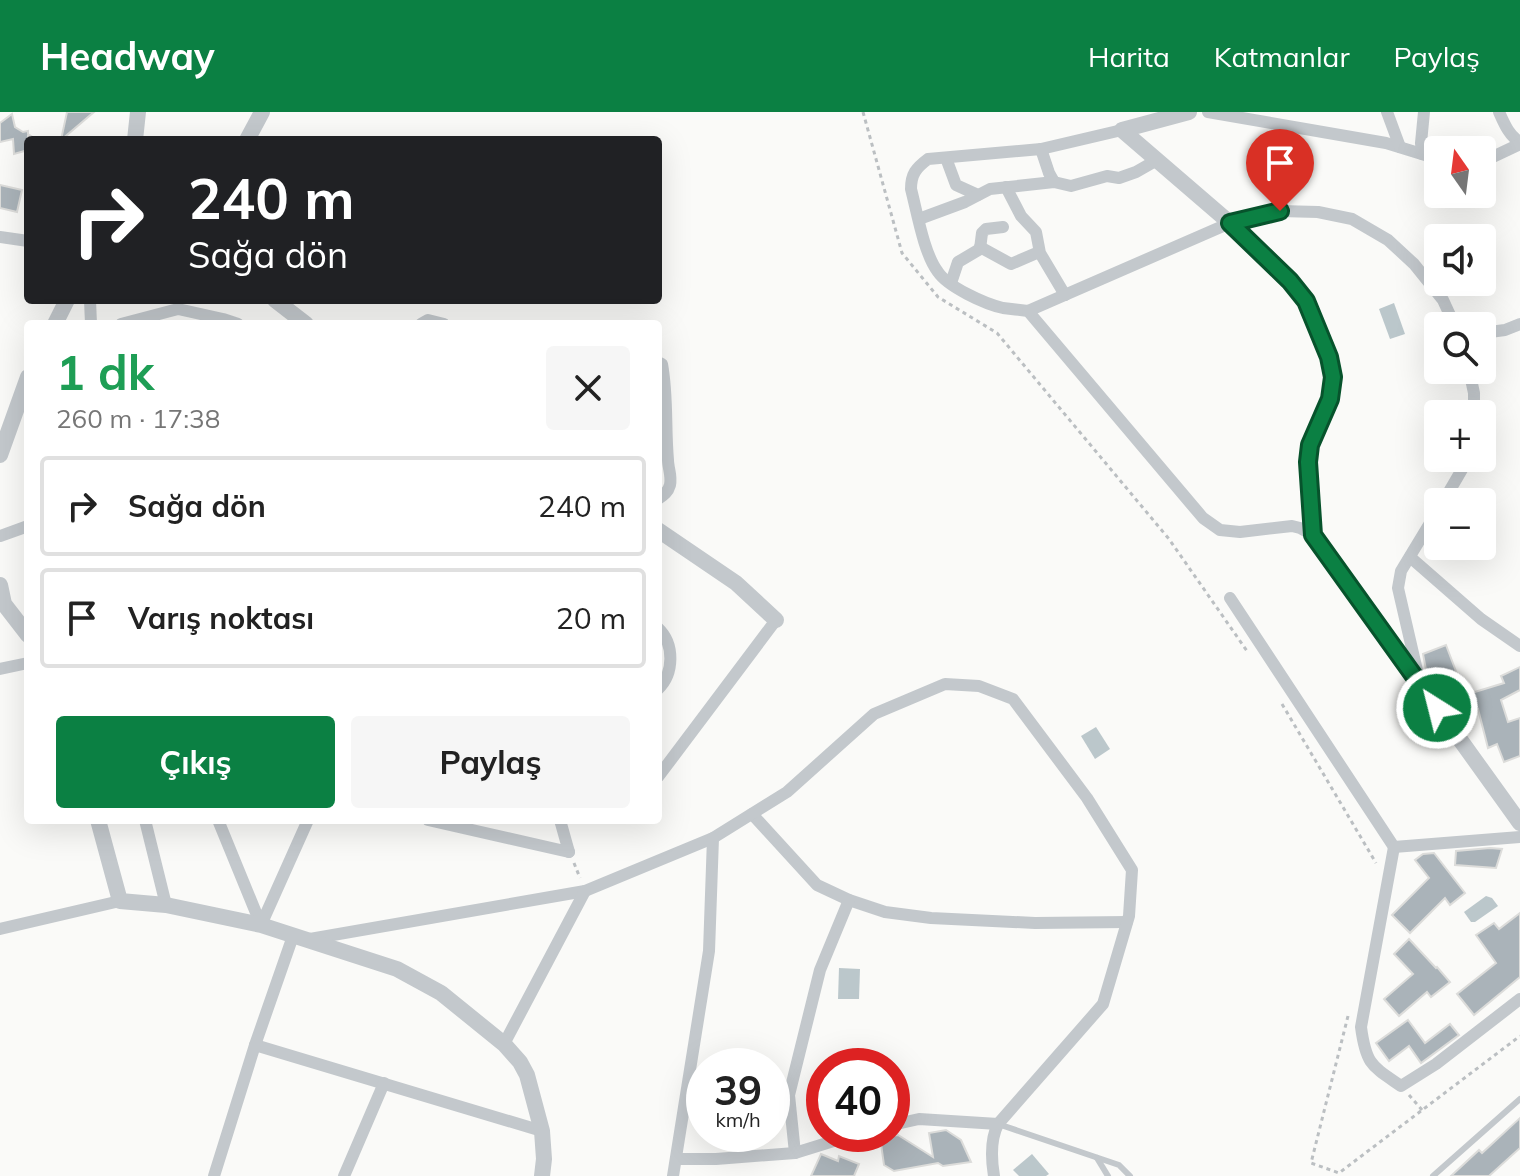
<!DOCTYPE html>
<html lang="tr">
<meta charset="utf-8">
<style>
:root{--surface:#fff;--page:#f6f6f6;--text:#222;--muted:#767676;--line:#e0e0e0;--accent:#0b8043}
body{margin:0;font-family:Mulish,sans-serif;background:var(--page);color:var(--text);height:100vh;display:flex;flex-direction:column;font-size:30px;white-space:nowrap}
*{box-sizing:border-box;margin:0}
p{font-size:26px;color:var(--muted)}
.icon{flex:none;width:44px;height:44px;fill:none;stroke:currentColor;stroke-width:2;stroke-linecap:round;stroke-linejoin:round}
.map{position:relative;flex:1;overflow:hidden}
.drawer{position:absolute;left:24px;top:208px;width:638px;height:504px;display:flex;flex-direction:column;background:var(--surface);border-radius:8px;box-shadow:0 8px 32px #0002}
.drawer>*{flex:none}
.guide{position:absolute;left:24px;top:24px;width:638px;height:168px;border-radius:8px;box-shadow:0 8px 32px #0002;background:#202124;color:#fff;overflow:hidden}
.needle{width:52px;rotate:346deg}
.buttons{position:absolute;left:1424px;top:24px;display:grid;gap:16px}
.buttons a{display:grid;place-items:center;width:72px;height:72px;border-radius:8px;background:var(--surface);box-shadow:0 8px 32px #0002;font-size:40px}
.speed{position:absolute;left:686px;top:936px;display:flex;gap:16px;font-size:40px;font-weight:700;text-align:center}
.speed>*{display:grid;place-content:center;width:104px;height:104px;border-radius:50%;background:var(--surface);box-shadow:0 8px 32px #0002;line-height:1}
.speed small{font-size:20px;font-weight:400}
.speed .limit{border:12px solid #d22;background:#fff;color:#111}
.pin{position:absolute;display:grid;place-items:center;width:68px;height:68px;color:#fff;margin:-82px -34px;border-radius:50% 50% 50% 0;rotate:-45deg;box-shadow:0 0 8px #0007}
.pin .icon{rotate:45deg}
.me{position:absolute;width:88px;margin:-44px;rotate:324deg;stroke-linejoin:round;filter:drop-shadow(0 0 6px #0008)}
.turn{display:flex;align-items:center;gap:28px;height:168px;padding:0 32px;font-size:36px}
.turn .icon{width:104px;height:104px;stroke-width:2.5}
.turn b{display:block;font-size:56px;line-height:68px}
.round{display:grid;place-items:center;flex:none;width:84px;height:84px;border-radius:8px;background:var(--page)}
.headline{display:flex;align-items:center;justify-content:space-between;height:136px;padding:0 32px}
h1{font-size:48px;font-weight:700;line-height:60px;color:#1e9e55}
.button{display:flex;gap:16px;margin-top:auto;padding:16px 32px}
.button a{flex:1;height:92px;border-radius:8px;background:var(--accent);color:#fff;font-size:32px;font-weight:700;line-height:92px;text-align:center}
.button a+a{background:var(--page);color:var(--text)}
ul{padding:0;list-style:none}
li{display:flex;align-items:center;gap:24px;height:100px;margin:0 16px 12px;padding:0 16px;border:4px solid var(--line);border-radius:8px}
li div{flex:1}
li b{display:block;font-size:30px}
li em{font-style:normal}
header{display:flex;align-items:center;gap:48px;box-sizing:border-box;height:112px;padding:0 40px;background:var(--accent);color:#fff}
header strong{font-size:38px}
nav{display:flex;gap:44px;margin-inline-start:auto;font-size:28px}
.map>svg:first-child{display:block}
.water{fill:#bbc7cb}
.building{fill:#aab3b9;stroke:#dcdcda;stroke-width:2}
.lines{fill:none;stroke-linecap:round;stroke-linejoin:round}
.path{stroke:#bbbfc2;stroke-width:3;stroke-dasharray:4 4;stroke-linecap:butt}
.service{stroke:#c3c8cc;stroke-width:6}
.minor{stroke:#c3c8cc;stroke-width:12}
.tertiary{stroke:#c3c8cc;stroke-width:16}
.route-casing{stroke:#07532c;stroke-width:20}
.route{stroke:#0b8043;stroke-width:14}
</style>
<header>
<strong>Headway</strong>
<nav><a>Harita</a><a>Katmanlar</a><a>Paylaş</a></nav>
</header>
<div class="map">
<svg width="1520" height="1064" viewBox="0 0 1520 1064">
<rect width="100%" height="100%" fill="#fafaf8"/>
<g class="water">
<polygon points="1394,191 1405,222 1390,227 1379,197"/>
<polygon points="1096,615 1110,637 1095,647 1081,624"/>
<polygon points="1486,784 1492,786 1498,794 1475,810 1471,810 1464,800"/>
<polygon points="839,856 860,857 859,887 838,887"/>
<polygon points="1032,1042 1049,1062 1046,1064 1019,1064 1013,1058"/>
</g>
<g class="building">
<polygon points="67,0 94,0 61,28"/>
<polygon points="12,2 15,15 23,20 28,19 28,22 31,24 28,24 28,38 14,42 13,27 0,30 0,11"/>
<polygon points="0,73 22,78 17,100 0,96"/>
<polygon points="1446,533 1465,583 1504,571 1501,564 1520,555 1520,578 1501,588 1508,610 1520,606 1520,644 1504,650 1497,632 1488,636 1478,597 1458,603 1452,584 1444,587 1427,563 1423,542"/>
<polygon points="1490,736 1502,737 1496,756 1455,753 1456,739"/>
<polygon points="1434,741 1465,781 1450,793 1445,786 1410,821 1392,803 1429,766 1415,748 1423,742"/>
<polygon points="1520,801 1520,865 1474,903 1457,882 1496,851 1476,823 1494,811 1499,817"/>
<polygon points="1409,827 1436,856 1437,855 1450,870 1431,885 1427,880 1399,904 1384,887 1413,862 1394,842"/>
<polygon points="1408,908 1425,931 1450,912 1459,923 1421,951 1409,934 1389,949 1376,931"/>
<polygon points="1520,1006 1520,1036 1489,1064 1451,1064 1479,1038 1482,1041"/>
<polygon points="946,1018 961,1028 971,1050 943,1054 938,1051 894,1059 884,1053 880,1025 898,1023 933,1045 929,1021"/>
<polygon points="821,1042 838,1049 839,1044 859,1052 854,1064 811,1064"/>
</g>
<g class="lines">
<g class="path">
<polyline points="863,0 902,141 938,185 997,221 1169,427 1247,539"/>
<polyline points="1282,592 1376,751"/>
<polyline points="574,751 580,766"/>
<polyline points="1348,904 1311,1051 1339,1061 1520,924"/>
<polyline points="1409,983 1422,998"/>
</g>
<g class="service">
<polyline points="998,1012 1119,1053 1130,1064"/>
<polyline points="1097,1046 1108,1064"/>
<polyline points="1433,1064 1520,987"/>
</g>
<g class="minor">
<polyline points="1208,0 1386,31 1438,47"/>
<polyline points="1387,0 1400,35"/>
<path d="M1499,0C1504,11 1509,24 1520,30"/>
<path d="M1122,18L1041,37L928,47C916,56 911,62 911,77C917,100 924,142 938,160C948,175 985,192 1003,196C1011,197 1020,198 1028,199L1203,406L1220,418L1240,420L1292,414L1300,416L1313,423"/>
<polyline points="1041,37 1049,61 1054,70"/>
<polyline points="1422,42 1421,31 1424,0"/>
<polyline points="946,46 956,73 978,83"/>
<polyline points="1482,50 1520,32"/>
<polyline points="1006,75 1021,104 1036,120 1040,141 1065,183"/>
<polyline points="919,107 965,90 990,77 1054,70 1071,74 1107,64 1119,66 1136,60 1157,48"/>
<polyline points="0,125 28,129"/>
<polyline points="980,135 1011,152 1039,140"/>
<polyline points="951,171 958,150 980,137 982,121 986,117 1003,115"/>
<polyline points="90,188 91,212"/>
<polyline points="1028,199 1230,111 1280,99 1318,100 1352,107 1388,128 1414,152 1443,188 1455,214"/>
<polyline points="121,212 178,197 223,207 238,212"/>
<polyline points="421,212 428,208 444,212"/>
<polyline points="1482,221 1505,218 1520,212"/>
<path d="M658,250L662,252C668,285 665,315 668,348C668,356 672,364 670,373C668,380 664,383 658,387"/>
<polyline points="1469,258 1474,281 1474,302"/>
<polyline points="1443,390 1464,354 1466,346"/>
<polyline points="0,424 28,414"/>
<polyline points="1410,445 1481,507 1520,534"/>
<polyline points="1230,486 1394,735 1520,725"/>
<path d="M658,516C675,532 674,562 658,577"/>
<polyline points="0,557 28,551"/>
<polyline points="1419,567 1398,476 1401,459 1438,398"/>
<polyline points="658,665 776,508"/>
<polyline points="752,702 817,773 849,788 885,800 931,806 1035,811 1127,810"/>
<polyline points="145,708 166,793"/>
<polyline points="218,708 261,813 308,708"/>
<polyline points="428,708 569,740"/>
<polyline points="560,708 569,740"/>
<path d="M1394,735L1361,915C1366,953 1372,954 1401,974L1436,952L1520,887"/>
<polyline points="0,817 120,789"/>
<path d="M310,827L585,779L713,726L787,680L874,602L945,572L979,574L1013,587L1087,686L1132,758L1129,804L1103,892L998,1012C990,1028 991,1046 994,1064"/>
<polyline points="504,932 585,779"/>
<polyline points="255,933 542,1019"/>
<polyline points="892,1013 919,1007 998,1012"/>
<polyline points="795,1041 789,983 820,858 849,788"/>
<polyline points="676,1047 716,1047 795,1041 856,1022"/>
<polyline points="214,1064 255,933 293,824"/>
<polyline points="344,1064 384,971"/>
<polyline points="673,1064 709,839 713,726"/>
</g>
<g class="tertiary">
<polyline points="1189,0 1122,18 1230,111 1290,169 1306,189 1329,245 1333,265 1330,287 1310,333 1308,350 1313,423 1520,711"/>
<polyline points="135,28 138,0"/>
<polyline points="247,28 262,0"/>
<polyline points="275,188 306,212"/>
<polyline points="55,212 67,188"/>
<polyline points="0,343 28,265"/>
<polyline points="658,418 736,471 776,508"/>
<polyline points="0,473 4,492 28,523"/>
<polyline points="98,708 120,789 166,793 261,813 397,857 441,881 504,932 520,950 527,963 542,1019 544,1047 542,1064"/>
</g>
</g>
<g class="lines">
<defs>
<polyline id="route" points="1280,99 1230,111 1290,169 1306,189 1329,245 1333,265 1330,287 1310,333 1308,350 1313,423 1437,596"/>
</defs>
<use href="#route" class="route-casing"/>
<use href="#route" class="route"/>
</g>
</svg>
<div class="buttons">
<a><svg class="needle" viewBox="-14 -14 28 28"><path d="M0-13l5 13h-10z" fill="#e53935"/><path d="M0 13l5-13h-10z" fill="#767676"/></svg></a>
<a><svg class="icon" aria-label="sound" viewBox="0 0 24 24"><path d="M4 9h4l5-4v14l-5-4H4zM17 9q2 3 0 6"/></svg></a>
<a><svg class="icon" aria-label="search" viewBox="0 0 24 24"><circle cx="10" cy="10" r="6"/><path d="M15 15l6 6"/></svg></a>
<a>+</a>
<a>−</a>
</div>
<div class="speed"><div>39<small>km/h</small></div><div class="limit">40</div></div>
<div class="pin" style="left:1280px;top:99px;background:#d93025"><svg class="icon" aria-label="arrive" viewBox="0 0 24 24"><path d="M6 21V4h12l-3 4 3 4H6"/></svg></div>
<svg class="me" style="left:1437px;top:596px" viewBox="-20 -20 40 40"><circle r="17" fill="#0b8043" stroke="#fff" stroke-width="3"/><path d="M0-11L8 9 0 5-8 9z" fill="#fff"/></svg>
<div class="guide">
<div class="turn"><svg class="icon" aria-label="right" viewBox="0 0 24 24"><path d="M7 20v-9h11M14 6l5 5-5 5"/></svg><div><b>240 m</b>Sağa dön</div></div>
</div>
<section class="drawer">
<div class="headline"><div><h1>1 dk</h1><p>260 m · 17:38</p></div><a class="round"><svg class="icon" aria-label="close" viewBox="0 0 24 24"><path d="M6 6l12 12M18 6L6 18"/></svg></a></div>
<ul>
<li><svg class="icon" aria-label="right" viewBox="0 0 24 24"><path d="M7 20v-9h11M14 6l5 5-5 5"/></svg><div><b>Sağa dön</b></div><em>240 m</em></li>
<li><svg class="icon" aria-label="arrive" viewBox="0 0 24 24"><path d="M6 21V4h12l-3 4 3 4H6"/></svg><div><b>Varış noktası</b></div><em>20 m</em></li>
</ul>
<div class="button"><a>Çıkış</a><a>Paylaş</a></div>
</section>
</div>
